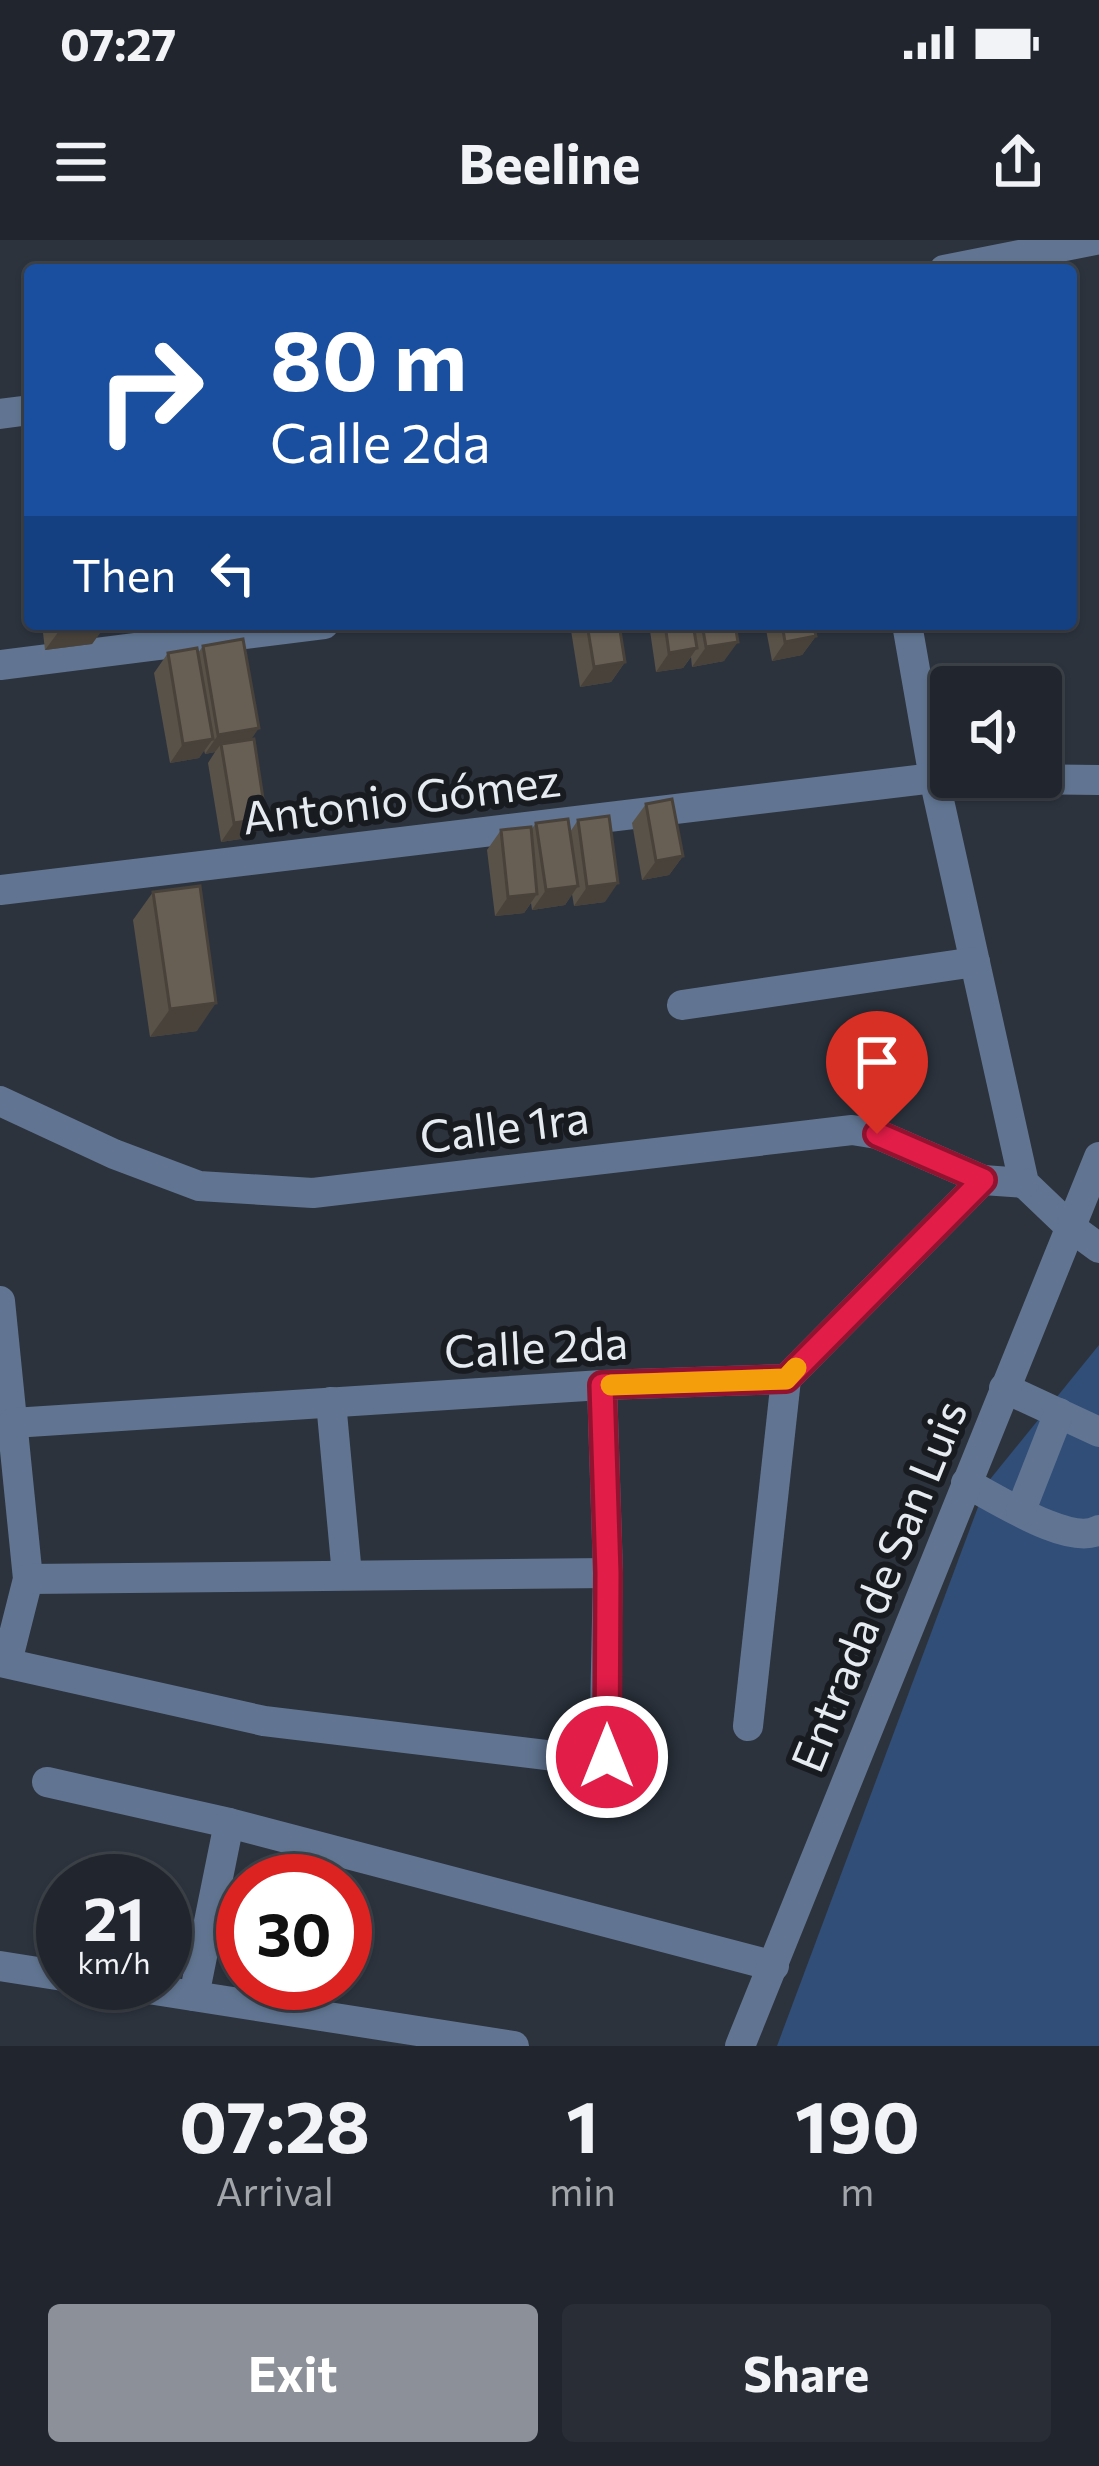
<!DOCTYPE html>
<meta charset="utf-8">
<style>
:root{--surface:#21262e;--page:#292e36;--text:#f1f3f6;--muted:#a2a5aa;--line:#3e434a;--accent:#8c9099}
body{margin:0;font-family:Commissioner,sans-serif;background:var(--page);color:var(--text);height:100vh;display:flex;flex-direction:column;font-size:45px;white-space:nowrap}
*{box-sizing:border-box;margin:0}
p{font-size:39px;color:var(--muted)}
.icon{flex:none;width:66px;height:66px;fill:none;stroke:currentColor;stroke-width:2;stroke-linecap:round;stroke-linejoin:round}
.map{position:relative;height:1806px;overflow:hidden}
.drawer{display:flex;flex-direction:column;background:var(--surface);flex:1}
.drawer>*{flex:none}
.guide{position:absolute;left:24px;top:24px;width:1053px;height:366px;border-radius:12px;box-shadow:0 3px 9px #0004,0 0 0 3px var(--line);background:#1a4fa0;color:#fff;overflow:hidden}
.fabs{position:absolute;left:930px;top:426px;display:grid;gap:24px}
.fabs a{display:grid;place-items:center;width:132px;height:132px;border-radius:12px;background:var(--surface);box-shadow:0 3px 9px #0004,0 0 0 3px var(--line);font-size:60px}
.speed{position:absolute;left:36px;top:1614px;display:flex;gap:24px;font-size:60px;font-weight:700;text-align:center}
.speed>*{display:grid;place-content:center;width:156px;height:156px;border-radius:50%;background:var(--surface);box-shadow:0 3px 9px #0004,0 0 0 3px var(--line);line-height:1}
.speed small{font-size:30px;font-weight:400}
.speed .limit{border:18px solid #d22;background:#fff;color:#111}
.pin{position:absolute;display:grid;place-items:center;width:102px;height:102px;color:#fff;margin:-123px -51px;border-radius:50% 50% 50% 0;rotate:-45deg;box-shadow:0 0 12px #0007}
.pin .icon{rotate:45deg}
.me{position:absolute;width:132px;margin:-66px;rotate:0deg;stroke-linejoin:round;filter:drop-shadow(0 0 9px #0008)}
.turn{display:flex;align-items:center;gap:42px;height:252px;padding:0 48px;font-size:54px}
.turn .icon{width:156px;height:156px;stroke-width:2.5}
.turn b{display:block;font-size:84px;line-height:102px}
.then{display:flex;align-items:center;height:114px;padding:0 48px;background:#0003;gap:24px;font-size:45px}
.eta{display:flex;justify-content:space-evenly;align-items:center;height:204px;text-align:center}
.eta b{font-size:72px;font-weight:700;line-height:84px}
.action{display:flex;gap:24px;margin-top:auto;padding:24px 48px}
.action a{flex:1;height:138px;border-radius:12px;background:var(--accent);color:#fff;font-size:48px;font-weight:700;line-height:138px;text-align:center}
.action a+a{background:var(--page);color:var(--text)}
.status{display:flex;justify-content:space-between;align-items:center;height:84px;padding:0 60px;background:var(--surface);direction:ltr}
.status svg{height:33px;fill:currentColor}
header{display:flex;justify-content:space-between;align-items:center;height:156px;padding:0 48px;background:var(--surface);font-size:54px;font-weight:700}
.map>svg:first-child{display:block}
.green{fill:#304e78}
.lines{fill:none;stroke-linecap:round;stroke-linejoin:round}
.minor{stroke:#617592;stroke-width:30}
.wall{fill:#595248}
.shaded-wall{fill:#48423b}
.building{fill:#675f54;stroke:#48423b;stroke-width:3}
.route-casing{stroke:#92132f;stroke-width:30}
.route{stroke:#e11d48;stroke-width:21}
.slow{stroke:#f59e0b;stroke-width:21}
.labels{text-anchor:middle;dominant-baseline:central;stroke-width:12;stroke-linejoin:round;paint-order:stroke}
.street-label{font-size:45px;fill:#e6eaf1;stroke:#181b1f}
</style>
<div class="status"><b>07:27</b><svg viewBox="0 0 49 12"><path d="M0 12V9h3v3zM5 12V6h3v6zM10 12V3h3v9zM15 12V0h3v12zM26 1h20v11H26zM47 4h2v5h-2z"/></svg></div>
<header><svg class="icon" aria-label="menu" viewBox="0 0 24 24"><path d="M4 6h16M4 12h16M4 18h16"/></svg>Beeline<svg class="icon" aria-label="share" viewBox="0 0 24 24"><path d="M12 15V3M7 8l5-5 5 5M5 13v7h14v-7"/></svg></header>
<div class="map">
<svg width="1099" height="1806" viewBox="0 0 1099 1806">
<rect width="100%" height="100%" fill="#2c333d"/>
<polygon class="green" points="1099,1105 1099,1806 777,1806 987,1243"/>
<g class="lines">
<g class="minor">
<polyline points="944,30 1095,0"/>
<polyline points="0,174 30,170"/>
<polyline points="907,384 934,538 1024,943 1069,986 1099,1008"/>
<polyline points="0,425 324,384"/>
<polyline points="0,650 934,538 1099,540"/>
<polyline points="682,765 975,722"/>
<polyline points="0,861 114,914 199,946 313,953 852,890 877,894 983,940 1024,943"/>
<polyline points="0,1061 28,1339 7,1422"/>
<polyline points="1004,1148 1099,1192"/>
<polyline points="331,1162 347,1335"/>
<polyline points="13,1183 602,1145 786,1139 983,940"/>
<path d="M966,1243C996,1258 1070,1307 1099,1290"/>
<polyline points="1021,1270 1059,1173"/>
<polyline points="28,1339 608,1333"/>
<polyline points="0,1422 264,1481 604,1522 608,1333 602,1145"/>
<polyline points="748,1486 786,1139"/>
<polyline points="47,1542 229,1583 774,1726"/>
<polyline points="0,1726 63,1736"/>
<polyline points="110,1743 514,1806"/>
<polyline points="194,1756 229,1583"/>
<polyline points="740,1806 1099,917"/>
</g>
</g>
<g class="wall">
<polygon points="42,384 106,384 92,404 45,410"/>
<polygon points="570,384 619,384 625,422 611,442 580,447"/>
<polygon points="649,384 735,384 724,421 692,427 691,417 683,428 656,432"/>
<polygon points="765,384 813,384 816,396 802,415 772,421"/>
<polygon points="203,406 251,499 253,597 221,602 208,523 215,512 205,514 204,510 199,518 170,523 154,433 168,413 198,413"/>
<polygon points="646,564 683,616 669,635 642,640 632,583"/>
<polygon points="578,580 605,662 574,666 572,654 565,665 532,670 531,663 524,673 495,676 487,610 501,590 531,590 536,583 570,592"/>
<polygon points="153,652 197,791 150,797 133,680"/>
</g>
<g class="shaded-wall">
<polygon points="106,385 92,404 45,410 59,391"/>
<polygon points="816,396 802,415 772,421 785,402"/>
<polygon points="738,402 724,421 692,427 706,407"/>
<polygon points="697,408 683,428 656,432 669,413"/>
<polygon points="625,422 611,442 580,447 594,427"/>
<polygon points="259,488 246,507 221,504 215,512 205,514 218,495"/>
<polygon points="213,499 199,518 170,523 183,504"/>
<polygon points="266,578 253,597 221,602 234,583"/>
<polygon points="683,616 669,635 642,640 656,621"/>
<polygon points="618,643 605,662 574,666 587,647"/>
<polygon points="578,646 565,665 532,670 546,650"/>
<polygon points="537,654 524,673 495,676 508,657"/>
<polygon points="216,763 197,791 150,797 170,769"/>
</g>
<g class="building">
<polygon points="58,384 106,384 106,385 59,391"/>
<polygon points="587,384 619,384 625,422 594,427"/>
<polygon points="665,384 693,384 697,408 669,413"/>
<polygon points="702,384 735,384 738,402 706,407"/>
<polygon points="782,384 813,384 816,396 785,402"/>
<polygon points="243,399 259,488 218,495 203,406"/>
<polygon points="197,408 213,499 183,504 168,413"/>
<polygon points="254,499 266,578 234,583 221,504"/>
<polygon points="672,559 683,616 656,621 646,564"/>
<polygon points="609,576 618,643 587,647 578,580"/>
<polygon points="568,579 578,646 546,650 536,583"/>
<polygon points="531,587 537,654 508,657 501,590"/>
<polygon points="200,646 216,763 170,769 153,652"/>
</g>
<g class="lines">
<defs>
<polyline id="route" points="607,1517 608,1333 602,1145 786,1139 983,940 877,894"/>
</defs>
<use href="#route" class="route-casing"/>
<use href="#route" class="route"/>
<polyline class="slow" points="611,1145 786,1139 796,1128"/>
</g>
<g class="labels">
<g class="street-label">
<text transform="translate(401 557) rotate(-7)">Antonio Gómez</text>
<text transform="translate(504 885) rotate(-7)">Calle 1ra</text>
<text transform="translate(536 1105) rotate(-3)">Calle 2da</text>
<text transform="translate(877 1345) rotate(-68)">Entrada de San Luis</text>
</g>
</g>
</svg>
<div class="fabs">
<a><svg class="icon" aria-label="sound" viewBox="0 0 24 24"><path d="M4 9h4l5-4v14l-5-4H4zM17 9q2 3 0 6"/></svg></a>
</div>
<div class="speed"><div>21<small>km/h</small></div><div class="limit">30</div></div>
<div class="pin" style="left:877px;top:894px;background:#d93025"><svg class="icon" aria-label="arrive" viewBox="0 0 24 24"><path d="M6 21V4h12l-3 4 3 4H6"/></svg></div>
<svg class="me" style="left:607px;top:1517px" viewBox="-20 -20 40 40"><circle r="17" fill="#e11d48" stroke="#fff" stroke-width="3"/><path d="M0-11L8 9 0 5-8 9z" fill="#fff"/></svg>
<div class="guide">
<div class="turn"><svg class="icon" aria-label="right" viewBox="0 0 24 24"><path d="M7 20v-9h11M14 6l5 5-5 5"/></svg><div><b>80 m</b>Calle 2da</div></div>
<div class="then">Then<svg class="icon" aria-label="left" viewBox="0 0 24 24"><path d="M17 20v-9H6M10 6l-5 5 5 5"/></svg></div>
</div>
</div>
<section class="drawer">
<div class="eta">
<div><b>07:28</b><p>Arrival</p></div>
<div><b>1</b><p>min</p></div>
<div><b>190</b><p>m</p></div>
</div>
<div class="action"><a>Exit</a><a>Share</a></div>
</section>
